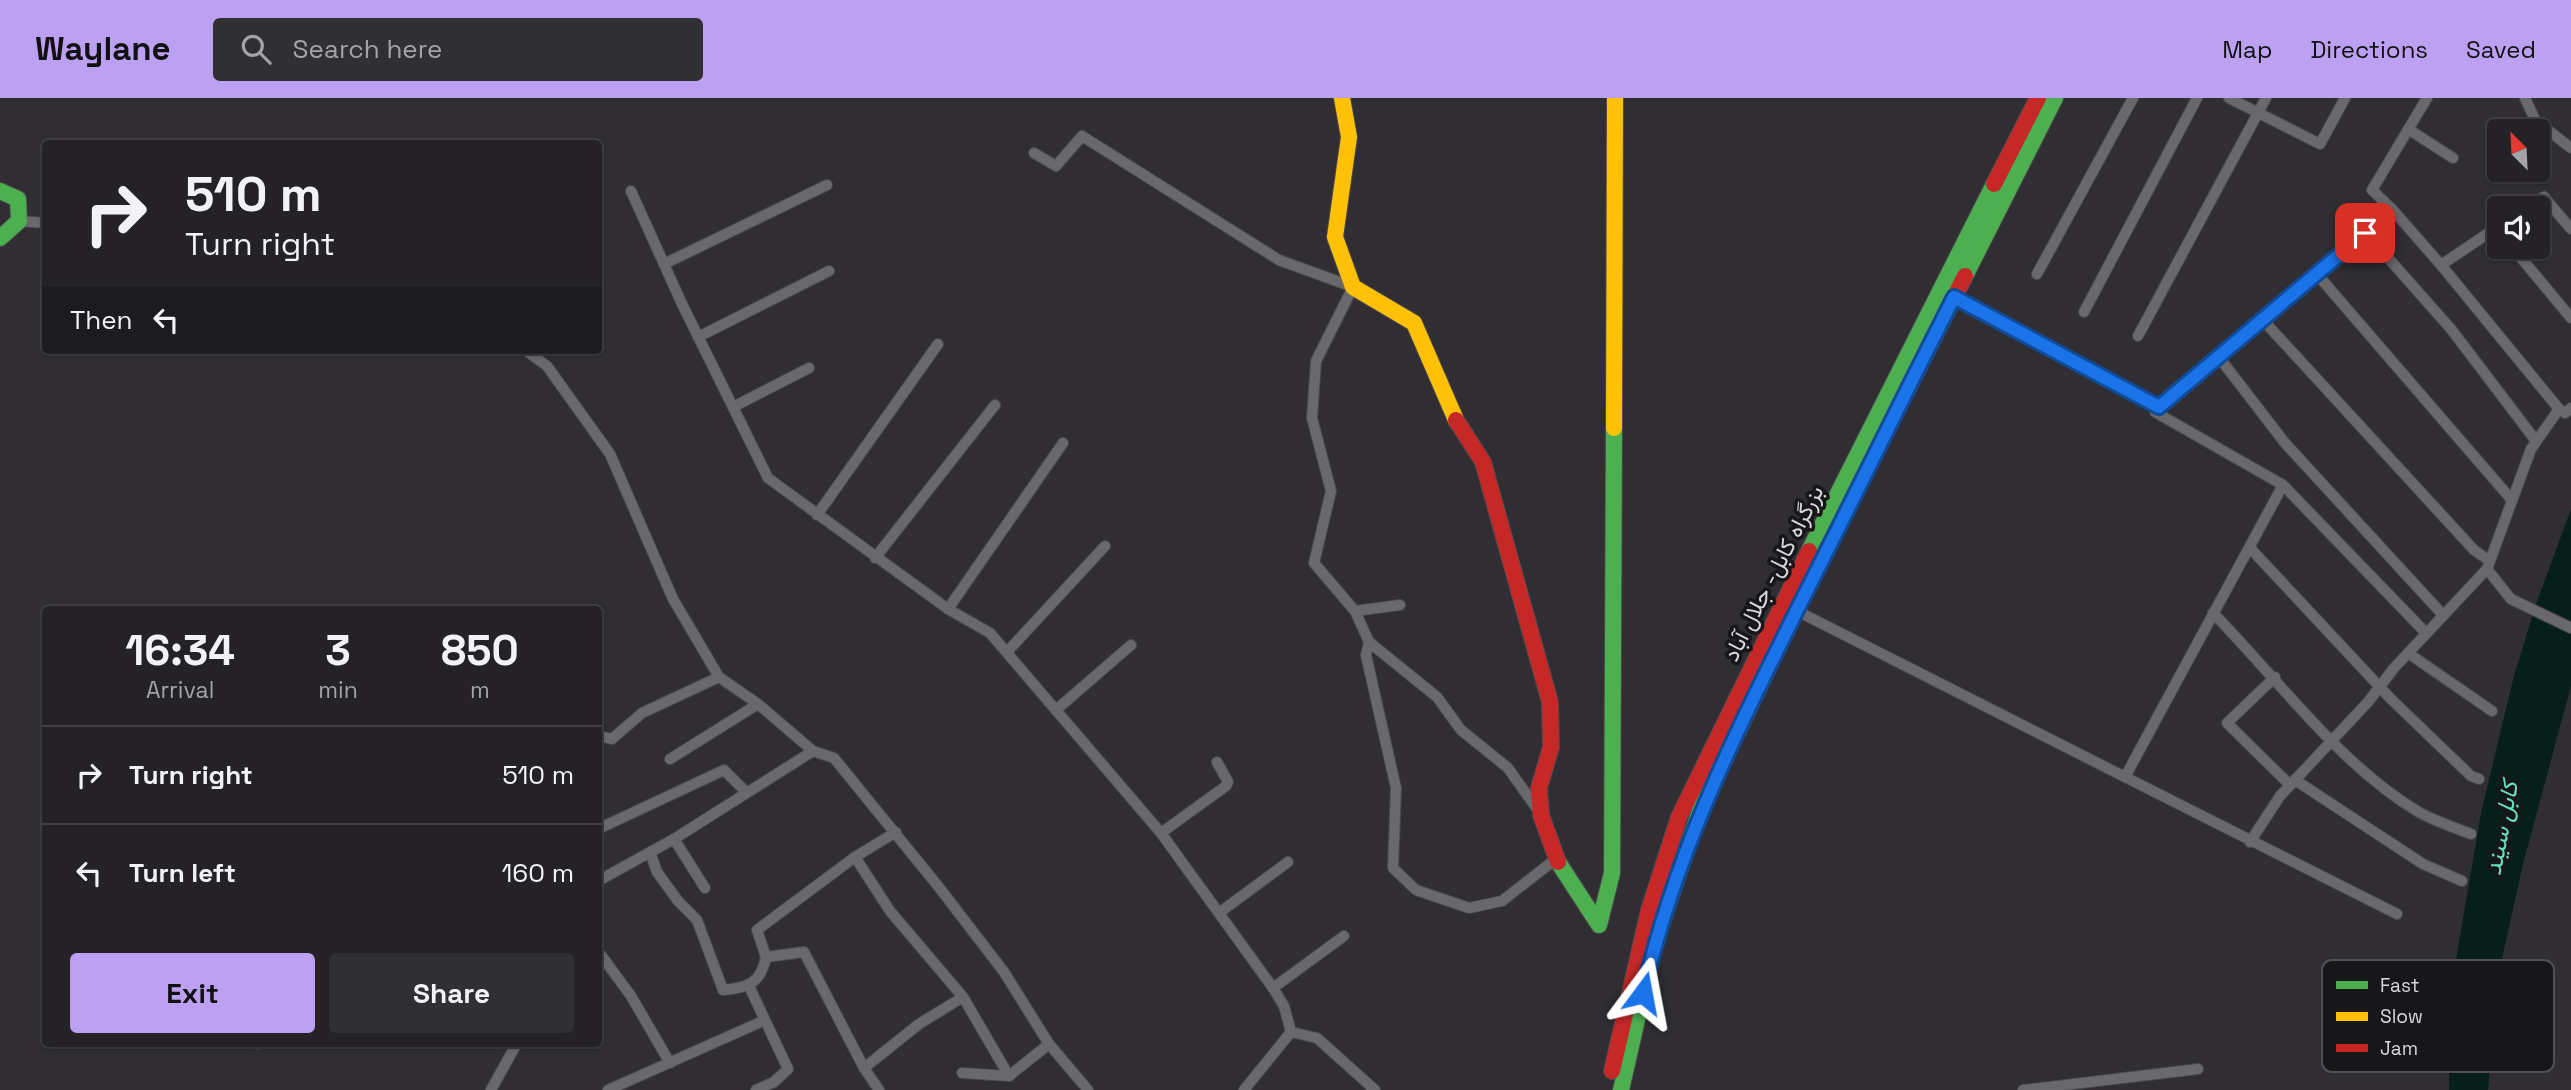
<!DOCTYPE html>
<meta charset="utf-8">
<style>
:root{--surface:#242226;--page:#302f32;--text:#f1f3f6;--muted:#a3a4a7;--line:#413f43;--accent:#bca0f2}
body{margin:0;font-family:"Space Grotesk",Vazirmatn,sans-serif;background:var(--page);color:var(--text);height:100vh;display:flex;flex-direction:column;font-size:26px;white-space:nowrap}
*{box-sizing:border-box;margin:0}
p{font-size:23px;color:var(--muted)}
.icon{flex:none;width:38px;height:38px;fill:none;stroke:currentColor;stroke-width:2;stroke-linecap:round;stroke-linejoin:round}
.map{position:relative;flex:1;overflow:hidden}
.side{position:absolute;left:42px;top:508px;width:560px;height:441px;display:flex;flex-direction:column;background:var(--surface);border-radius:7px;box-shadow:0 2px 5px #0004,0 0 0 2px var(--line)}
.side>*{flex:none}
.banner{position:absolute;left:42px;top:42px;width:560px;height:214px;border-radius:7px;box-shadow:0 2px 5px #0004,0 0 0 2px var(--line);background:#242226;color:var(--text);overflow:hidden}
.needle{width:46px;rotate:336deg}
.fabs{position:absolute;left:2487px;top:21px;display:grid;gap:14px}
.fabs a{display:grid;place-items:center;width:63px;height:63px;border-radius:7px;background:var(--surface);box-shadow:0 2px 5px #0004,0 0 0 2px var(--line);font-size:35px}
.pin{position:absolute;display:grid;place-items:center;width:60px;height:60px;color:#fff;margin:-30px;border-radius:14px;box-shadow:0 4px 10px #0006}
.me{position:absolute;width:77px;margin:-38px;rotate:13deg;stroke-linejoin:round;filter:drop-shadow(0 0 5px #0008)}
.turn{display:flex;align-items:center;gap:24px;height:147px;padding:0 28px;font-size:32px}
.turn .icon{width:91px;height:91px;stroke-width:2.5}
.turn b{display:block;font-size:49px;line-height:60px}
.then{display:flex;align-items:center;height:66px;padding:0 28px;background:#0003;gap:14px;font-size:26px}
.eta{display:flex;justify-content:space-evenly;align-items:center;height:119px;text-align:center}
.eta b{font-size:42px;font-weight:700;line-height:49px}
.primary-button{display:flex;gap:14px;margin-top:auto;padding:14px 28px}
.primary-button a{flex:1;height:80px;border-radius:7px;background:var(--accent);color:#111;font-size:28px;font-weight:700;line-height:80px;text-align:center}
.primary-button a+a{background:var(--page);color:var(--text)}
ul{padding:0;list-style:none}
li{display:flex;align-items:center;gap:21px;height:98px;padding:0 28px;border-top:2px solid var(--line)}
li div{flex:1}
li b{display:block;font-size:26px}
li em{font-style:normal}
header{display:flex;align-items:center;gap:42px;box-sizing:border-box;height:98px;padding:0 35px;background:var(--accent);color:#111}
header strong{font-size:33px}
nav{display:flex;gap:38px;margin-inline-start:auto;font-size:24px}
.search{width:490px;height:63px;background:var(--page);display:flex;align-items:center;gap:18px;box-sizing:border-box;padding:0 24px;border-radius:7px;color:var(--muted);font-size:26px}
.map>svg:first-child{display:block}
.water{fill:#071f19}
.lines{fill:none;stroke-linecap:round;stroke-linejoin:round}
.street-casing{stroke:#4b494c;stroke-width:12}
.fast-casing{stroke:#4b494c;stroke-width:18}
.slow-casing{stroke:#4b494c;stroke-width:18}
.jam-casing{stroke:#4b494c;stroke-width:18}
.street{stroke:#69686b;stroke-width:10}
.fast{stroke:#4caf50;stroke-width:16}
.slow{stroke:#ffc107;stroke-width:16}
.jam{stroke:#c62828;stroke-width:16}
.route-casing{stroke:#114b97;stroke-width:18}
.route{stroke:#1a73e8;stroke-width:12}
.labels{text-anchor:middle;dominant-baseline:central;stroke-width:7;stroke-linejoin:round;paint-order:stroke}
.street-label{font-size:23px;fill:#d8d7db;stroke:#171618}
.water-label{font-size:24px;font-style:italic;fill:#67dfbf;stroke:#171618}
.key{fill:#171618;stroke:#515052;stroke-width:2}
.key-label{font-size:19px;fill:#d8d7db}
</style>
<header>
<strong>Waylane</strong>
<div class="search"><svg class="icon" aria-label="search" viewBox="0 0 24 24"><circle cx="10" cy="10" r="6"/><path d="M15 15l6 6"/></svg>Search here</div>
<nav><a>Map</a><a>Directions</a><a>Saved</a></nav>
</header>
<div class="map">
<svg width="2571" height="992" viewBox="0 0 2571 992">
<rect width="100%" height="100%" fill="#302e32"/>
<polygon class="water" points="2571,411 2571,588 2523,766 2499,874 2488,992 2449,992 2450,897 2481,715 2514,578 2536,506"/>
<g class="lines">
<defs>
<g id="street">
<polyline points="2229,0 2320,46 2345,0"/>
<polyline points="2525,0 2535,22 2571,50"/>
<polyline points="2408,31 2453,60"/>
<polyline points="1034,55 1056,68 1082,38 1279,162 1353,189 1316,263 1312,320 1331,393 1314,465 1355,513 1400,507"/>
<polyline points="631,93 682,206 768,380 948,511 990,535 1161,735 1273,890 1284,908 1291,934 1244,992"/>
<polyline points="2524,110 2544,99 2571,131"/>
<polyline points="19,123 46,125"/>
<polyline points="2366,135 2451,231 2536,343"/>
<polyline points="2512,149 2571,220"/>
<polyline points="664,166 827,87"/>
<polyline points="2441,167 2496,130 2499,133"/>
<polyline points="2316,175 2511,401"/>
<polyline points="2037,176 2133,0"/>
<polyline points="1950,198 2159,309 2392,111"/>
<polyline points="2084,214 2197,0"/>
<polyline points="2262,221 2474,452 2490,463"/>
<polyline points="2138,238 2266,0"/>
<polyline points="698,239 829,173"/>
<polyline points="525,252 547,268 610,356 673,501 719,579 758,606 813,653 834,660 938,788 1004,874 1049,946 1088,992"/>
<polyline points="2218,258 2285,345 2443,517"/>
<polyline points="733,309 809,270"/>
<polyline points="2159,309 2155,314 2283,387 2125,679 2397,816"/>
<polyline points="2559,311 2565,315 2571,310"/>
<polyline points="2283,387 2426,535"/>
<polyline points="817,417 938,246"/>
<polyline points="2250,450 2391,601 2471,678 2479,681"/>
<polyline points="875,460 995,307"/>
<polyline points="2487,471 2511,501 2571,530"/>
<polyline points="948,511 1063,345"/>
<polyline points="1355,513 1369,544 1437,599 1461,632 1508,670 1540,715"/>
<polyline points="1797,513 2125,679"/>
<path d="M2213,515C2277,580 2339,666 2417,713C2434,723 2453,729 2471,736"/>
<polyline points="1369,544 1366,557 1396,690 1393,770 1416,792 1469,810 1502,803 1557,760"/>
<polyline points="1007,554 1105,448"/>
<polyline points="2408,555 2492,613"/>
<polyline points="2275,579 2227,625 2290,687"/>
<polyline points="1056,612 1131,547"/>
<polyline points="598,638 612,641 642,615 719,579"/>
<polyline points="670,661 758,606"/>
<polyline points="2295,682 2423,766 2462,783"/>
<polyline points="598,731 724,672 746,694"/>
<polyline points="1161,735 1226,688 1228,684 1217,664"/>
<polyline points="674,741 705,790"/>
<polyline points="2250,744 2280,698 2368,604 2394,570 2487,471 2531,351 2559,311 2441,167 2392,111 2372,92 2427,0"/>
<path d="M650,754L657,774L678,803L697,822L723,892C748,890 761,885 766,859"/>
<polyline points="855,759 890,813 963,899 1009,978"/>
<polyline points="598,783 674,741 813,653"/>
<polyline points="1219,815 1288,764"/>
<polyline points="598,853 631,898 670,965"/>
<polyline points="749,888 788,971 774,984 756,992"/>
<polyline points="1273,890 1344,838"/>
<polyline points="1291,934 1317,940 1375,992"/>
<polyline points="258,946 259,945"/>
<polyline points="864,970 919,926 963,899"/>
<polyline points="962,975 1009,978 1049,946"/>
<polyline points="491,992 517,945"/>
<polyline points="608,992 763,923"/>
<polyline points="879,992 864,970 804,854 766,859 757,832 855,759 896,734"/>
<polyline points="2023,992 2198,971"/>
</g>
<g id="fast">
<polyline points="0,93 18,101 19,123 0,140"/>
<polyline points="1965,178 2055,0"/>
<polyline points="1809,453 1994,86"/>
<polyline points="1558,764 1599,827 1612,775 1614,330"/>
<polyline points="1621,992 1654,847 1701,710 1805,494"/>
</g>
<g id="slow">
<polyline points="1342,0 1349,39 1335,139 1353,189 1414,225 1456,322"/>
<polyline points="1614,330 1615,0"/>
</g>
<g id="jam">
<polyline points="1994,86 2038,0"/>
<polyline points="1456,322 1483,364 1550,604 1551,649 1539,690 1541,717 1558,764"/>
<polyline points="1805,494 1965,178"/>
<polyline points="1612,973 1649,812 1679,719 1809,453"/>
</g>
</defs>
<use href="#street" class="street-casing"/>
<use href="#fast" class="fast-casing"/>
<use href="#slow" class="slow-casing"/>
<use href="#jam" class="jam-casing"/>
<use href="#street" class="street"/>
<use href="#fast" class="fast"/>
<use href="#slow" class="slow"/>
<use href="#jam" class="jam"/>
</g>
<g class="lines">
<defs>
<path id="route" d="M1643,895C1676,753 1733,641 1797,512C1850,408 1901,303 1954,199L2159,309L2365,135"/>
</defs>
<use href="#route" class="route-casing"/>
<use href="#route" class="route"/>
</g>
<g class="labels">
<g class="street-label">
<text transform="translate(1773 475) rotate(-63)">بزرگراه کابل- جلال آباد</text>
</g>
<g class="water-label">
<text transform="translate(2501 730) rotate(-79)">کابل سيند</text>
</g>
</g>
<rect x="2322" y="862" width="232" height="112" rx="10" class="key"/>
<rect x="2336" y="883" width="32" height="8" fill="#4caf50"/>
<rect x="2336" y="914" width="32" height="9" fill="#ffc107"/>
<rect x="2336" y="946" width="32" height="8" fill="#c62828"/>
<g class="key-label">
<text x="2380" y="894">Fast</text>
<text x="2380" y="925">Slow</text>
<text x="2380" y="957">Jam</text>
</g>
</svg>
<div class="fabs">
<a><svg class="needle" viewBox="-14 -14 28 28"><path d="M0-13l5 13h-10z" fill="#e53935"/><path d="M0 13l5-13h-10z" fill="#a3a4a7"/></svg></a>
<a><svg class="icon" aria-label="sound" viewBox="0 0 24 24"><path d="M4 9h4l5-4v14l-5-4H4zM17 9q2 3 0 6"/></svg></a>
</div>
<div class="pin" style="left:2365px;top:135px;background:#d93025"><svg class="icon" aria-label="arrive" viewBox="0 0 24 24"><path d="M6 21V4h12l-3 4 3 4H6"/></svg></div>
<svg class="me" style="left:1643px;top:895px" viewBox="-20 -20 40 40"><path d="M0-17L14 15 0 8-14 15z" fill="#1a73e8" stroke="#fff" stroke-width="4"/></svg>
<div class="banner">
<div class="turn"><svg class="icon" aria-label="right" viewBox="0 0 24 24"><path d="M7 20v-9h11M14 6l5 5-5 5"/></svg><div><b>510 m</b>Turn right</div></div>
<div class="then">Then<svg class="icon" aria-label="left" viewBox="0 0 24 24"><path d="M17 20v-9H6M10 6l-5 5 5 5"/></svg></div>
</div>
<section class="side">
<div class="eta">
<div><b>16:34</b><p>Arrival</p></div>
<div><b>3</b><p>min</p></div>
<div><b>850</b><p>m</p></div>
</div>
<ul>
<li><svg class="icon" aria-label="right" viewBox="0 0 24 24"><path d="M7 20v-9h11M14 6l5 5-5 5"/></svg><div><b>Turn right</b></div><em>510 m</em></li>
<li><svg class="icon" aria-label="left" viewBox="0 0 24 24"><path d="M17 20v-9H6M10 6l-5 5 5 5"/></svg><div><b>Turn left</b></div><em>160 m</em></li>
</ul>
<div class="primary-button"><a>Exit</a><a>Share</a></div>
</section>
</div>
